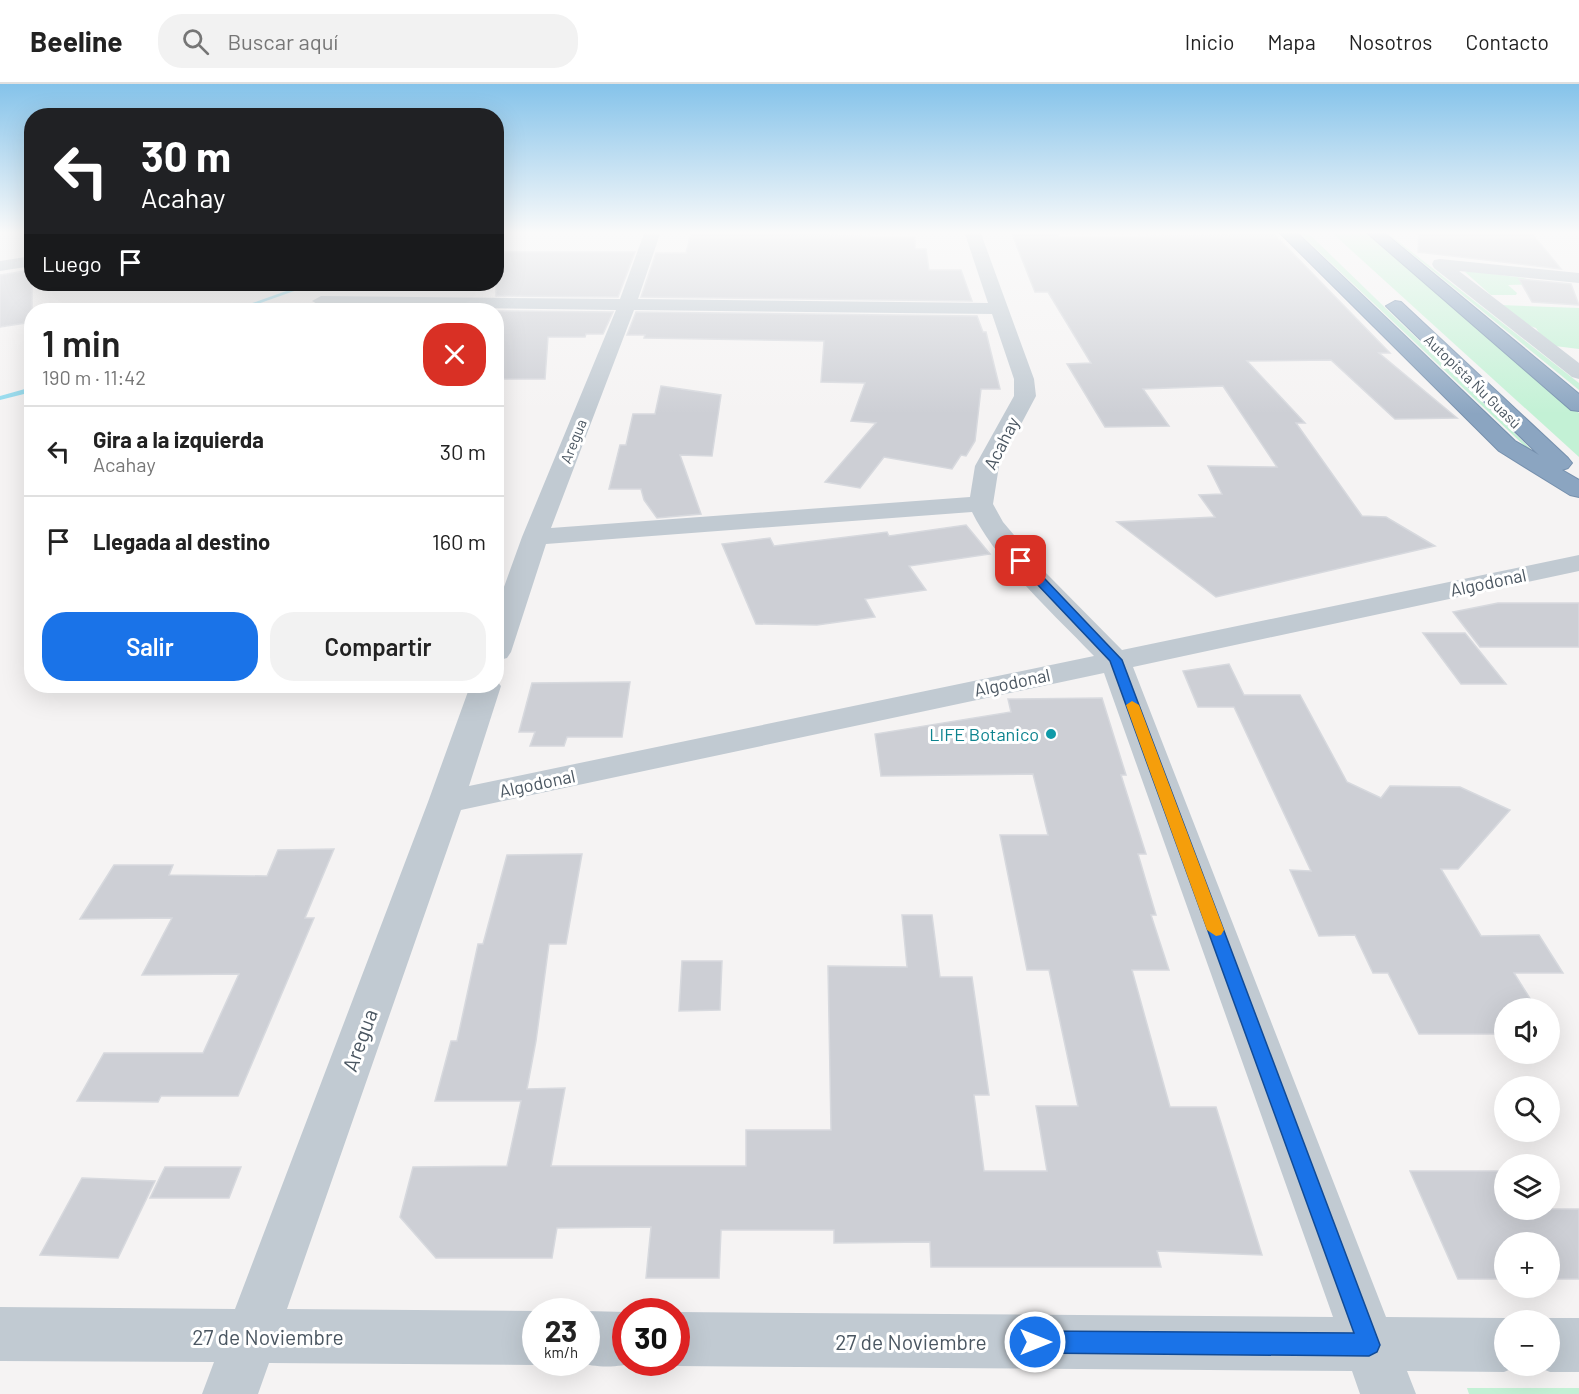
<!DOCTYPE html>
<html lang="es">
<meta charset="utf-8">
<style>
:root{--surface:#fff;--page:#f2f2f2;--text:#222;--muted:#767676;--line:#e0e0e0;--accent:#1a73e8}
body{margin:0;font-family:Barlow,sans-serif;background:var(--page);color:var(--text);height:100vh;display:flex;flex-direction:column;font-size:22px;white-space:nowrap}
*{box-sizing:border-box;margin:0}
p{font-size:20px;color:var(--muted)}
.icon{flex:none;width:33px;height:33px;fill:none;stroke:currentColor;stroke-width:2;stroke-linecap:round;stroke-linejoin:round}
.map{position:relative;flex:1;overflow:hidden}
.details{position:absolute;left:24px;top:219px;width:480px;height:390px;display:flex;flex-direction:column;background:var(--surface);border-radius:24px;box-shadow:0 6px 24px #0002}
.details>*{flex:none}
.top-card{position:absolute;left:24px;top:24px;width:480px;height:183px;border-radius:24px;box-shadow:0 6px 24px #0002;background:#202124;color:#fff;overflow:hidden}
.tools{position:absolute;left:1494px;top:914px;display:grid;gap:12px}
.tools a{display:grid;place-items:center;width:66px;height:66px;border-radius:50%;background:var(--surface);box-shadow:0 6px 24px #0002;font-size:30px}
.speed{position:absolute;left:522px;top:1214px;display:flex;gap:12px;font-size:30px;font-weight:700;text-align:center}
.speed>*{display:grid;place-content:center;width:78px;height:78px;border-radius:50%;background:var(--surface);box-shadow:0 6px 24px #0002;line-height:1}
.speed small{font-size:15px;font-weight:400}
.speed .limit{border:9px solid #d22;background:#fff;color:#111}
.pin{position:absolute;display:grid;place-items:center;width:51px;height:51px;color:#fff;margin:-26px;border-radius:12px;box-shadow:0 3px 9px #0006}
.me{position:absolute;width:66px;margin:-33px;rotate:90deg;stroke-linejoin:round;filter:drop-shadow(0 0 4px #0008)}
.turn{display:flex;align-items:center;gap:21px;height:126px;padding:0 18px;font-size:27px}
.turn .icon{width:78px;height:78px;stroke-width:2.5}
.turn b{display:block;font-size:42px;line-height:51px}
.then{display:flex;align-items:center;height:57px;padding:0 18px;background:#0003;gap:12px;font-size:22px}
.round{display:grid;place-items:center;flex:none;width:63px;height:63px;border-radius:24px;background:var(--page)}
.overview{display:flex;align-items:center;justify-content:space-between;height:102px;padding:0 18px}
h1{font-size:36px;font-weight:600;line-height:45px}
.cta{display:flex;gap:12px;margin-top:auto;padding:12px 18px}
.cta a{flex:1;height:69px;border-radius:24px;background:var(--accent);color:#fff;font-size:24px;font-weight:600;line-height:69px;text-align:center}
.cta a+a{background:var(--page);color:var(--text)}
ul{padding:0;list-style:none}
li{display:flex;align-items:center;gap:18px;height:90px;padding:0 18px;border-top:2px solid var(--line)}
li div{flex:1}
li b{display:block;font-size:22px}
li em{font-style:normal}
header{display:flex;align-items:center;gap:36px;box-sizing:border-box;height:84px;padding:0 30px;background:var(--surface);border-bottom:2px solid var(--line)}
header strong{font-size:28px}
nav{display:flex;gap:33px;margin-inline-start:auto;font-size:21px}
.search{width:420px;height:54px;background:var(--page);display:flex;align-items:center;gap:15px;box-sizing:border-box;padding:0 21px;border-radius:24px;color:var(--muted);font-size:22px}
.map>svg:first-child{display:block}
.green{fill:#c3f1d5}
.lines{fill:none;stroke-linecap:round;stroke-linejoin:round}
.stream{fill:#90daee;fill-rule:evenodd}
.building{fill:#cdcfd5;stroke:#d7d9de;stroke-width:1.5}
.highway-casing{stroke:#7690ad;stroke-width:2}
.minor{fill:#c1cad2;fill-rule:evenodd}
.highway{fill:#8ba5c1;fill-rule:evenodd}
.route{fill:#1a73e8;stroke:#114b97;stroke-width:1.5}
.slow{fill:#f59e0b}
.culture-dot{fill:#0f9aa8;stroke:#fff;stroke-width:2}
.labels{text-anchor:middle;dominant-baseline:central;stroke-width:6;stroke-linejoin:round;paint-order:stroke}
.far-street-label{font-size:15px;fill:#4a5661;stroke:#fff}
.street-label{font-size:18px;fill:#4a5661;stroke:#fff}
.culture-label{font-size:18px;fill:#0d838f;stroke:#fff;text-anchor:end}
.near-street-label{font-size:21px;fill:#4a5661;stroke:#fff}
</style>
<header>
<strong>Beeline</strong>
<div class="search"><svg class="icon" aria-label="search" viewBox="0 0 24 24"><circle cx="10" cy="10" r="6"/><path d="M15 15l6 6"/></svg>Buscar aquí</div>
<nav><a>Inicio</a><a>Mapa</a><a>Nosotros</a><a>Contacto</a></nav>
</header>
<div class="map">
<svg width="1579" height="1310" viewBox="0 0 1579 1310">
<rect width="100%" height="100%" fill="#f5f3f3"/>
<g class="green">
<polygon points="1297,147 1306,147 1537,371 1529,366"/>
<polygon points="1330,147 1364,147 1579,329 1579,373"/>
<polygon points="1385,147 1579,299 1579,306 1385,148"/>
<polygon points="1470,187 1523,194 1545,200 1508,201 1517,209 1516,211 1491,211 1465,188"/>
<polygon points="1500,221 1579,224 1579,265 1547,261 1536,244 1527,241"/>
<polygon points="1467,1304 1579,1304 1579,1310 1469,1310"/>
</g>
<g class="lines">
<g class="stream">
<polygon points="306,200 314,200 241,226 233,226"/>
<polygon points="32,303 32,308 0,316 0,312"/>
</g>
</g>
<g class="building">
<polygon points="1419,147 1530,147 1561,185 1418,168"/>
<polygon points="691,149 915,153 915,165 926,165 929,186 961,186 972,217 641,213 656,169 686,169"/>
<polygon points="1012,150 1058,150 1059,153 1275,151 1390,269 1379,269 1457,334 1395,335 1331,276 1247,277 1305,339 1296,339 1362,432 1386,433 1435,462 1216,513 1117,438 1215,433 1199,411 1222,410 1208,382 1277,383 1223,302 1143,305 1169,342 1105,343 1067,280 1091,279 1048,208 1035,208"/>
<polygon points="496,168 635,168 618,213 496,212"/>
<polygon points="32,186 32,238 0,243 0,191"/>
<polygon points="1519,195 1571,200 1579,221 1532,218"/>
<polygon points="496,227 613,228 603,250 586,250 585,253 548,253 545,295 496,295"/>
<polygon points="636,228 977,232 983,248 986,248 1000,305 981,305 975,357 966,372 961,371 952,385 884,373 860,404 825,398 876,339 851,337 865,299 821,298 824,257 644,254 645,251 627,251"/>
<polygon points="661,302 721,311 712,372 680,371 701,430 657,434 644,416 641,405 609,405 620,361 626,361 633,330 655,330"/>
<polygon points="966,441 990,470 909,482 926,506 865,515 875,533 817,541 756,540 722,460 770,454 774,462 887,448 889,452"/>
<polygon points="1498,519 1579,519 1579,563 1480,563 1453,528"/>
<polygon points="1423,549 1465,549 1506,600 1461,600"/>
<polygon points="1229,580 1244,611 1300,611 1347,698 1381,714 1390,702 1460,703 1510,726 1458,785 1441,785 1481,852 1539,851 1563,889 1514,889 1536,924 1504,924 1504,950 1419,950 1388,889 1373,889 1355,851 1319,852 1290,786 1311,787 1234,623 1198,623 1183,587"/>
<polygon points="630,598 622,653 567,653 564,662 530,662 535,648 519,648 532,599"/>
<polygon points="1102,614 1126,691 1121,691 1146,770 1138,770 1156,831 1151,831 1169,886 1132,886 1170,1023 1216,1023 1262,1171 1157,1167 1161,1183 931,1183 930,1158 834,1159 834,1146 721,1146 719,1194 646,1194 651,1143 557,1144 552,1174 436,1174 400,1133 413,1083 507,1082 521,1017 435,1017 451,957 457,957 478,860 483,860 507,771 582,770 566,860 549,860 536,957 527,1005 565,1004 551,1082 746,1082 746,1046 831,1046 828,882 907,883 902,831 932,831 940,893 972,893 989,1011 974,1011 984,1087 1047,1087 1036,1022 1078,1022 1049,886 1027,886 1000,751 1048,751 1033,690 881,692 875,650 1011,628 1008,615"/>
<polygon points="334,765 305,834 314,834 238,1012 161,1012 158,1018 77,1017 104,969 203,969 239,890 142,891 172,834 80,835 114,781 173,781 169,791 267,792 278,766"/>
<polygon points="682,877 722,877 720,926 679,927"/>
<polygon points="165,1083 241,1083 229,1114 150,1114"/>
<polygon points="1410,1087 1504,1087 1504,1125 1579,1125 1579,1195 1550,1195 1550,1158 1504,1158 1504,1195 1458,1195"/>
<polygon points="82,1094 155,1097 118,1174 40,1171"/>
</g>
<g class="lines">
<defs>
<g id="highway">
<polygon points="1278,147 1295,147 1515,357 1539,371 1386,222 1395,217 1401,218 1568,374 1572,379 1568,384 1562,386 1579,396 1579,413 1570,411 1499,367"/>
<polygon points="1365,147 1382,147 1579,310 1579,327 1571,326"/>
</g>
</defs>
<use href="#highway" class="highway-casing"/>
<g class="minor">
<path d="M645,147H661L638,215L988,219L964,147H980L1034,295L1036,312L999,382L993,420L1003,438L1046,489L1122,566L1579,471V487L1133,583L1386,1233L1504,1234L1509,1236H1504V1281H1521L1504,1288L1407,1287L1416,1310H1360L1352,1287L676,1282L667,1278H676V1228L1333,1233L1104,589L461,726L287,1225L536,1227V1278H543L536,1281L269,1279L258,1310H202L214,1278L0,1277V1223L235,1225L428,718L470,602H496V596L501,602L469,702L1094,572C1055,531 997,479 972,428L546,460L511,568L507,574L496,577V525L522,453L616,226L321,222L312,217L321,212L620,215ZM634,226L992,230L1014,295V312L975,382L970,413L551,444Z"/>
<polygon points="32,172 32,182 0,187 0,177"/>
<polygon points="1440,175 1579,189 1579,199 1459,187 1579,279 1579,295 1572,293 1434,184 1432,180 1434,176"/>
<path d="M586,1227L626,1228V1278H635C620,1284 594,1284 579,1278H586Z"/>
<polygon points="1550,1234 1579,1234 1579,1288 1550,1288 1533,1281 1550,1281 1550,1236 1545,1236"/>
</g>
<use href="#highway" class="highway"/>
</g>
<linearGradient id="sky" x2="0" y2="1"><stop stop-color="#85c3ea"/><stop offset="0.45" stop-color="#fafafa"/><stop offset="1" stop-color="#fafafa" stop-opacity="0"/></linearGradient>
<rect width="1579" height="330" fill="url(#sky)"/>
<polygon class="route" points="1017,474 1025,474 1122,576 1380,1261 1377,1268 1369,1272 1035,1269 1027,1266 1024,1258 1027,1250 1035,1247 1354,1249 1110,577 1017,479"/>
<polygon class="slow" points="1132,617 1139,621 1224,846 1221,851 1216,852 1207,846 1126,621"/>
<circle class="culture-dot" cx="1051" cy="650" r="6"/>
<g class="labels">
<g class="far-street-label">
<text transform="translate(1473 297) rotate(44)">Autopista Ñu Guasú</text>
<text transform="translate(573 357) rotate(-68)">Aregua</text>
</g>
<g class="street-label">
<text transform="translate(1001 359) rotate(-63)">Acahay</text>
<text transform="translate(1488 498) rotate(-12)">Algodonal</text>
<text transform="translate(1012 598) rotate(-12)">Algodonal</text>
<text transform="translate(537 699) rotate(-12)">Algodonal</text>
</g>
<g class="culture-label">
<text x="1039" y="650">LIFE Botanico</text>
</g>
<g class="near-street-label">
<text transform="translate(359 956) rotate(-70)">Aregua</text>
<text x="268" y="1252">27 de Noviembre</text>
<text x="911" y="1257">27 de Noviembre</text>
</g>
</g>
</svg>
<div class="tools">
<a><svg class="icon" aria-label="sound" viewBox="0 0 24 24"><path d="M4 9h4l5-4v14l-5-4H4zM17 9q2 3 0 6"/></svg></a>
<a><svg class="icon" aria-label="search" viewBox="0 0 24 24"><circle cx="10" cy="10" r="6"/><path d="M15 15l6 6"/></svg></a>
<a><svg class="icon" aria-label="layers" viewBox="0 0 24 24"><path d="M12 4l9 5-9 5-9-5zM3 14l9 5 9-5"/></svg></a>
<a>+</a>
<a>−</a>
</div>
<div class="speed"><div>23<small>km/h</small></div><div class="limit">30</div></div>
<div class="pin" style="left:1021px;top:477px;background:#d93025"><svg class="icon" aria-label="arrive" viewBox="0 0 24 24"><path d="M6 21V4h12l-3 4 3 4H6"/></svg></div>
<svg class="me" style="left:1035px;top:1258px" viewBox="-20 -20 40 40"><circle r="17" fill="#1a73e8" stroke="#fff" stroke-width="3"/><path d="M0-11L8 9 0 5-8 9z" fill="#fff"/></svg>
<div class="top-card">
<div class="turn"><svg class="icon" aria-label="left" viewBox="0 0 24 24"><path d="M17 20v-9H6M10 6l-5 5 5 5"/></svg><div><b>30 m</b>Acahay</div></div>
<div class="then">Luego<svg class="icon" aria-label="arrive" viewBox="0 0 24 24"><path d="M6 21V4h12l-3 4 3 4H6"/></svg></div>
</div>
<section class="details">
<div class="overview"><div><h1>1 min</h1><p>190 m · 11:42</p></div><a class="round" style="background:#d93025;color:#fff"><svg class="icon" aria-label="close" viewBox="0 0 24 24"><path d="M6 6l12 12M18 6L6 18"/></svg></a></div>
<ul>
<li><svg class="icon" aria-label="left" viewBox="0 0 24 24"><path d="M17 20v-9H6M10 6l-5 5 5 5"/></svg><div><b>Gira a la izquierda</b><p>Acahay</p></div><em>30 m</em></li>
<li><svg class="icon" aria-label="arrive" viewBox="0 0 24 24"><path d="M6 21V4h12l-3 4 3 4H6"/></svg><div><b>Llegada al destino</b></div><em>160 m</em></li>
</ul>
<div class="cta"><a>Salir</a><a>Compartir</a></div>
</section>
</div>
